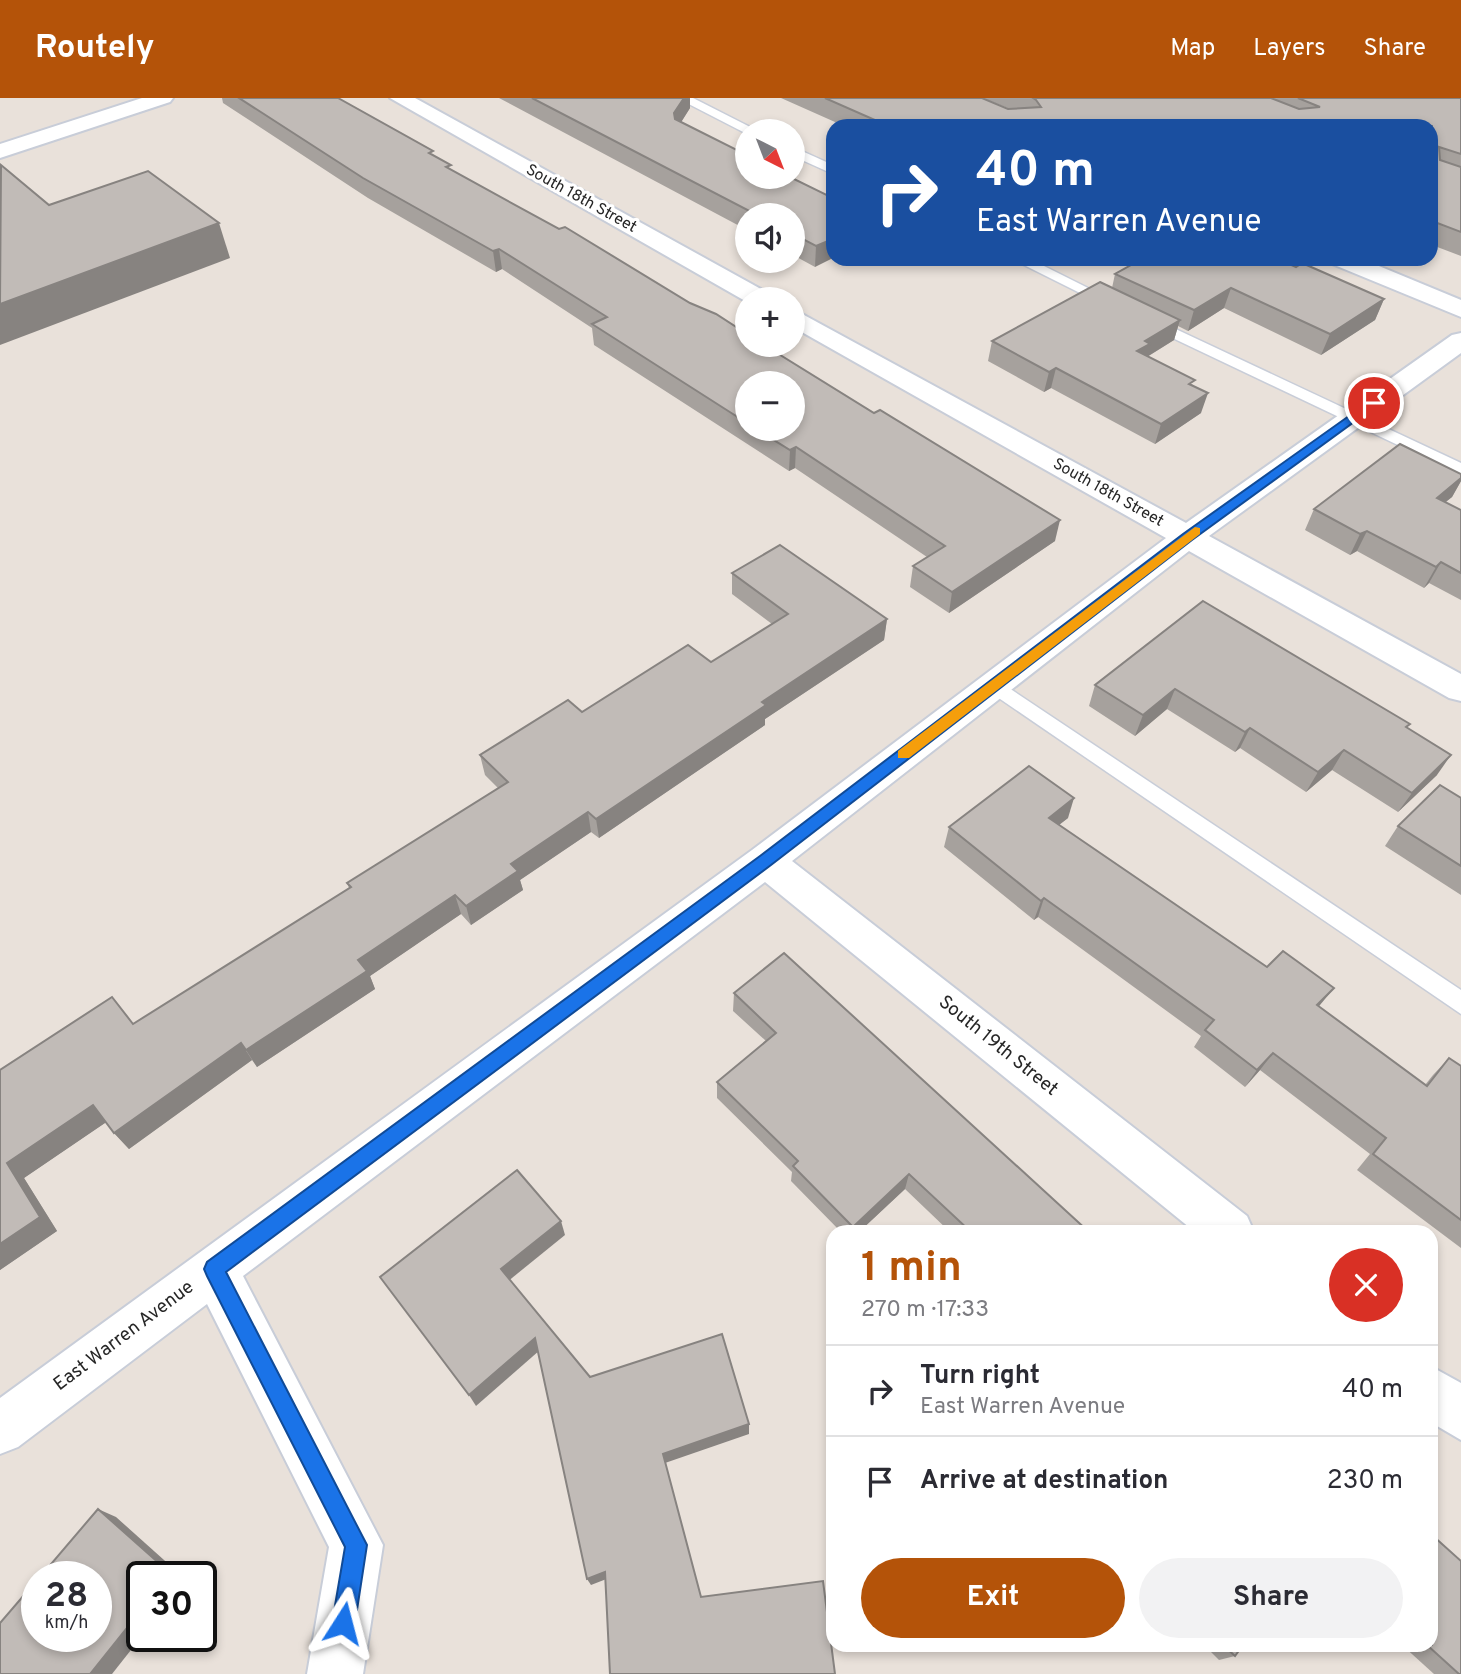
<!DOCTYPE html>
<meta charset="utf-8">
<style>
:root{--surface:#fff;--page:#f2f2f3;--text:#2b2b33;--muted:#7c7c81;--line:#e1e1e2;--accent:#b45309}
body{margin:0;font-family:Overpass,sans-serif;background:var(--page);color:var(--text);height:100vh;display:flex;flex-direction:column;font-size:26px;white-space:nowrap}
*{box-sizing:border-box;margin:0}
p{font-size:23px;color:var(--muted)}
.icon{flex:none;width:38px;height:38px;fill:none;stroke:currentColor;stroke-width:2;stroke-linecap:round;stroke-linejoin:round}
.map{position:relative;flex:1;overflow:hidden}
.sheet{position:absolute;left:826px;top:1127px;width:612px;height:427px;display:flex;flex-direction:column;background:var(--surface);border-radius:21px;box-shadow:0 4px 10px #0003}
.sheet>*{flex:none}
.top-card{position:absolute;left:826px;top:21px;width:612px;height:147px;border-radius:21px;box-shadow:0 4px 10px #0003;background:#1a4fa0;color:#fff;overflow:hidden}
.needle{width:46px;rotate:138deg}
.controls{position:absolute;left:735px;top:21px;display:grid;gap:14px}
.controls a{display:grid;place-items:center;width:70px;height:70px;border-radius:50%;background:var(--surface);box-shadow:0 4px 10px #0003;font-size:35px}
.speed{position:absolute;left:21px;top:1463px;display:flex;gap:14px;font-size:35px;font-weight:700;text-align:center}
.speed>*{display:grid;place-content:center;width:91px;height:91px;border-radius:50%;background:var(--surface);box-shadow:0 4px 10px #0003;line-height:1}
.speed small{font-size:18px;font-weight:400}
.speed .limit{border:4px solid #111;border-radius:10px;background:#fff;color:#111}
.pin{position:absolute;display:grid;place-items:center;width:60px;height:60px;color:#fff;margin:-30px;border:4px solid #fff;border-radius:50%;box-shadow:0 2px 7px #0007}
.me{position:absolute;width:77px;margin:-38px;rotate:9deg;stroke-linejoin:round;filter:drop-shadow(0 0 5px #0008)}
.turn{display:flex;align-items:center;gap:24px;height:147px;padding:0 35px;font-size:32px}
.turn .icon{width:91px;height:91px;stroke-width:2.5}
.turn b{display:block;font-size:49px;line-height:60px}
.round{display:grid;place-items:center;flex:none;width:74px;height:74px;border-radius:37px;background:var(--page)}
.overview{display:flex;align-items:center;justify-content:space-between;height:119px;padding:0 35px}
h1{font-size:42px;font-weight:700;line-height:52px;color:var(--accent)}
.cta{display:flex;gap:14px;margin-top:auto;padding:14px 35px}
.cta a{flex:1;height:80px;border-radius:42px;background:var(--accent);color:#fff;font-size:28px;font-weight:700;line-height:80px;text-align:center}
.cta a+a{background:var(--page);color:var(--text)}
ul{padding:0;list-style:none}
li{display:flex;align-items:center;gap:21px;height:91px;padding:0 35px;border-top:2px solid var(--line)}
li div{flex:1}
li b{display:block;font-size:26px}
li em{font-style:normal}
header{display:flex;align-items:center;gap:42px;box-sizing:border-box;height:98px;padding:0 35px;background:var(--accent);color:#fff}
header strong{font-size:33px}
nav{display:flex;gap:38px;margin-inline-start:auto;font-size:24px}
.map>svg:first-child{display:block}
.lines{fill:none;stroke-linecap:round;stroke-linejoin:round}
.service-casing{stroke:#c8cdd8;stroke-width:3}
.minor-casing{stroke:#c8cdd8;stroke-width:4}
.tertiary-casing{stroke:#c8cdd8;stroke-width:4}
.service{fill:#fff;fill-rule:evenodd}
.minor{fill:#fff;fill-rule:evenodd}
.tertiary{fill:#fff;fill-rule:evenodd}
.wall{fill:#a6a19d;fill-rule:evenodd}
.shaded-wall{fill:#878380}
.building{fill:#c1bbb7;stroke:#878380;stroke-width:2}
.route{fill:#1a73e8;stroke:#114b97;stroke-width:2}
.slow{fill:#f59e0b}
.labels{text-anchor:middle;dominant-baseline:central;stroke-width:6;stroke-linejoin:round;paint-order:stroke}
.far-street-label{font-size:16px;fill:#272727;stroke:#fff}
.street-label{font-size:19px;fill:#272727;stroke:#fff}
</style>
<header>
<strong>Routely</strong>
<nav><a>Map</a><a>Layers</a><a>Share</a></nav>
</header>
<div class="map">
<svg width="1461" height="1576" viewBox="0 0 1461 1576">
<rect width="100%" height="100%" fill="#e9e1da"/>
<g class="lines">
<defs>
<g id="service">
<polygon points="677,0 693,0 758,33 747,36"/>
<polygon points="793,49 833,67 833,76 793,58"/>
<polygon points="1012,161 1030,161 1118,205 1116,208 1106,208"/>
<polygon points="1148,218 1461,365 1461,377 1143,226 1140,223"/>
<polygon points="994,580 1461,892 1461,916 987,592 984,587"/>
</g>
<g id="minor">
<polygon points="390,0 415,0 770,196 774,201 747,204"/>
<polygon points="1329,161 1362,161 1461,202 1461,219 1332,166"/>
<polygon points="793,211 1186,425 1452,237 1461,235 1461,255 1209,438 1461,576 1461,603 1449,600 1189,453 792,763 1247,1118 1254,1134 1195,1134 765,784 243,1178 383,1447 363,1576 307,1576 329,1449 207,1206 18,1349 0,1356 0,1300 752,752 1166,440 793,229"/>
<polygon points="1432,1269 1461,1285 1461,1342 1432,1325"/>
</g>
<polygon id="tertiary" points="142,0 173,0 170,4 0,60 0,46"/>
</defs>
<use href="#service" class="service-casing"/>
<use href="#minor" class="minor-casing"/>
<use href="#tertiary" class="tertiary-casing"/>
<use href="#service" class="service"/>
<use href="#minor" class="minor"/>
<use href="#tertiary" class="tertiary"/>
</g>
<g class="wall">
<path d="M222,0H338L434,58L452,72L1055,443L949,515L910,489L913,468L927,459L795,370L789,373L594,247L592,230L502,171L496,174L368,100L223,5ZM747,285L793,331H747Z"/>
<polygon points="499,0 690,0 690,10 681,24 833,100 815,169 793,157 793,117 747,117 747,132"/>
<polygon points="781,0 982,0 1008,11 1010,11 983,0 1461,0 1461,158 1432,147 1432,28 844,28"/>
<polygon points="1124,161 1278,161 1296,169 1384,201 1375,222 1321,257 1224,210 1188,233 1178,228 1174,242 1147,259 1193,287 1201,315 1155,346 1051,290 1044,294 988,263 992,243 1112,190 1115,176 1134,165"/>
<polygon points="1461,376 1461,383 1452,399 1445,404 1461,412 1461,502 1429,485 1424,490 1357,453 1350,457 1305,432 1314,411"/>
<polygon points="732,475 887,521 884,542 765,621 765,627 599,740 591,734 520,782 523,792 471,827 461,816 370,878 375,891 257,969 252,962 129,1051 114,1035 106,1024 24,1080 57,1133 0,1172 0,972 133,926 349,790 347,785 498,690 485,677 480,657 582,614 711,564 772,526 732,496"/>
<polygon points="1203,503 1407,630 1437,677 1398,714 1332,672 1306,694 1240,650 1235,654 1167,611 1135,638 1089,608 1095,587"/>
<polygon points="1461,700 1461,797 1385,748 1398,728"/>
<polygon points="1068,720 1059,727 1319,909 1425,987 1433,977 1449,960 1461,968 1461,1150 1357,1072 1370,1056 1260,972 1245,989 1194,949 1201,938 1038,819 1034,822 944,749 949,729"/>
<polygon points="734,895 1089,1134 950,1134 905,1091 859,1134 841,1134 791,1083 792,1074 717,1000 717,984 766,943 733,913"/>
<polygon points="1204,1547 1243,1547 1235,1558 1219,1562"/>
<polygon points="1402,1547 1432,1547 1461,1576 1434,1576"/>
</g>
<g class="shaded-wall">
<polygon points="684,0 690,0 690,10 675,34 674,15"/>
<polygon points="219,125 230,160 0,247 0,206"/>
<polygon points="833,141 833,160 815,169 816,148"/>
<polygon points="499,151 502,171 496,174 493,153"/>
<polygon points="1231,190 1224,210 1188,233 1194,212"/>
<polygon points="1384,201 1375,222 1321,257 1330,236"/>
<polygon points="1180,222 1174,242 1145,260 1137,253 1145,243"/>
<polygon points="1056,270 1051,290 1044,294 1049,274"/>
<polygon points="1208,295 1201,315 1155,346 1161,326"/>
<polygon points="796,349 795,370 789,373 790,352"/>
<polygon points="1461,380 1461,383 1452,399 1425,421 1437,400"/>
<polygon points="1060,422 1055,443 949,515 952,494"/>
<polygon points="1367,433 1357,453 1350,457 1360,436"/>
<polygon points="1441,464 1429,485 1424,490 1436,469"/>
<polygon points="887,521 884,542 765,621 765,627 599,740 596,721 762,604"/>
<polygon points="1175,591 1167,611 1135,638 1143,617"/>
<polygon points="1250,630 1240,650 1235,654 1245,634"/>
<polygon points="1344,652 1332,672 1306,694 1318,674"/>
<polygon points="1451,657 1437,677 1398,714 1412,695"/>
<polygon points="1074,700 1068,720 1043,739 1049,720"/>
<polygon points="588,714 591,734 520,782 523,792 471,827 466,808 511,766"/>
<polygon points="455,797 461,816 370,878 375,891 257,969 246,952 358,862"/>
<polygon points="1044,800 1038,819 1034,822 1041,803"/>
<polygon points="1334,890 1320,907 1304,925 1317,907"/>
<polygon points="241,945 252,962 129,1051 114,1035"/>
<polygon points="1273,955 1260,972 1245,989 1257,972"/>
<polygon points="93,1007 108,1023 24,1080 57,1133 0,1172 0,1146 7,1065"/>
<polygon points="909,1076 905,1091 859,1134 852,1134 853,1129"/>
<polygon points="561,1123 565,1137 507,1184 501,1171"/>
<polygon points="535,1240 540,1252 476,1308 469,1297"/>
<polygon points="749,1326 749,1336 665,1365 663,1356"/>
<polygon points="98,1411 116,1419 183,1479 168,1479"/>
<polygon points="605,1474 609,1480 591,1487 587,1481"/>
<polygon points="142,1511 142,1538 112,1576 90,1576"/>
</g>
<g class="building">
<polygon points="239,0 338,0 433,53 429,55 451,67 446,69 559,131 565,129 690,205 716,216 747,236 747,247 764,247 874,315 880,312 1060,422 952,494 913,468 945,448 796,349 790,352 756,331 793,331 793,285 747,285 747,325 592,226 607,219 499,151 493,153 363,80"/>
<polygon points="532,0 684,0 674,15 675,21 747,57 747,79 790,79 833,100 833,141 816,148 793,136 793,117 757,117"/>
<polygon points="825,0 982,0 1008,11 1041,9 1036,2 1033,0 1271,0 1299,11 1320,9 1298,0 1461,0 1461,56 1439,49 1440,62 1461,69 1461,134 1432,123 1432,28 879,28 884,26"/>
<polygon points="1,67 49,107 148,73 219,125 0,206"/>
<polygon points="1142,161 1278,161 1296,169 1302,165 1384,201 1330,236 1231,190 1194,212 1115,176"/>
<polygon points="1100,184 1180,222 1145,243 1150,246 1137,253 1195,282 1189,286 1208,295 1161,326 1056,270 1049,274 992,243"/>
<polygon points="1400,346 1461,376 1461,380 1437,400 1461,412 1461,475 1441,464 1436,469 1367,433 1360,436 1314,411"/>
<polygon points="780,447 887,521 762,604 766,607 596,721 588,714 511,766 518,773 466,808 455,797 358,862 367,873 246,952 241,945 114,1035 93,1007 7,1065 40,1119 0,1146 0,972 112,899 133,926 351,789 347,785 508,684 480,657 568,602 582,614 688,547 711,564 788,516 732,475"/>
<polygon points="1203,503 1410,626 1406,629 1451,657 1412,695 1344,652 1318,674 1250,630 1245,634 1175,591 1143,617 1095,587"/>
<polygon points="1029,668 1074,700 1049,720 1267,869 1283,853 1334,890 1317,907 1427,988 1449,960 1461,968 1461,1122 1373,1056 1386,1040 1273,955 1257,972 1205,932 1214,922 1044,800 1041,803 949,729"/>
<polygon points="1440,687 1461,700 1461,768 1398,728"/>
<polygon points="784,855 1089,1134 971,1134 909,1076 853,1129 793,1068 798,1063 717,984 776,935 734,895"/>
<polygon points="517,1072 561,1123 501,1171 590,1279 722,1236 749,1326 663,1356 701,1499 823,1483 835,1576 610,1576 605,1474 587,1481 535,1240 469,1297 380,1179"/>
<polygon points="98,1411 170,1475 168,1479 142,1479 142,1511 90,1576 0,1576 0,1525 37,1482 37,1538 96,1538 96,1479 40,1479"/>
<polygon points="1432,1437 1461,1463 1461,1576 1459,1576 1427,1547 1432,1547"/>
<polygon points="1223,1547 1243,1547 1235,1558"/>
</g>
<polygon class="route" points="1370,303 1380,305 1192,442 771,767 226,1174 367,1447 355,1525 351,1533 343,1536 335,1533 332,1525 345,1449 207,1178 204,1171 207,1164 760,758 1183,436"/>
<polygon class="slow" points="1195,429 1200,430 1200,436 909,660 898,660 898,653"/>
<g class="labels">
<g class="far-street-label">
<text transform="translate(581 101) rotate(29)">South 18th Street</text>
<text transform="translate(1108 395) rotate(29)">South 18th Street</text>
</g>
<g class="street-label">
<text transform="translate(998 948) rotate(39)">South 19th Street</text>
<text transform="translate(124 1238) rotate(-37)">East Warren Avenue</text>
</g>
</g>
</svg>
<div class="controls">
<a><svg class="needle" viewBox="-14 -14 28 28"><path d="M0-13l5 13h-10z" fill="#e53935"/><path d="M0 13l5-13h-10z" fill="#7c7c81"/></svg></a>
<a><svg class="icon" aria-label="sound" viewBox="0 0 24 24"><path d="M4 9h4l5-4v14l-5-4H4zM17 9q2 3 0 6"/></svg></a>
<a>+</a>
<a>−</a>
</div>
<div class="speed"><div>28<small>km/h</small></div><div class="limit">30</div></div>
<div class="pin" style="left:1374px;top:305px;background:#d93025"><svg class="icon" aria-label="arrive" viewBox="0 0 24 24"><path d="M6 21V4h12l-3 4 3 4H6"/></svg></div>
<svg class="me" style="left:343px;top:1525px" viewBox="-20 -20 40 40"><path d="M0-17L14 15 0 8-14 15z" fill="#1a73e8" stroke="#fff" stroke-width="4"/></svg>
<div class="top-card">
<div class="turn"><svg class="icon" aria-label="right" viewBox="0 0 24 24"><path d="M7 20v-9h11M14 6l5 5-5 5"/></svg><div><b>40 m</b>East Warren Avenue</div></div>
</div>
<section class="sheet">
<div class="overview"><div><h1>1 min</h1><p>270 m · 17:33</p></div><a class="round" style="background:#d93025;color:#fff"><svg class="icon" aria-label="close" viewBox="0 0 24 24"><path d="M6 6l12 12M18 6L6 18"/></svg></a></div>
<ul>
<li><svg class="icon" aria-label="right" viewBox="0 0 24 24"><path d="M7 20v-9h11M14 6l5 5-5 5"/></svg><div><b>Turn right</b><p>East Warren Avenue</p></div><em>40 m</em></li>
<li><svg class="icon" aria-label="arrive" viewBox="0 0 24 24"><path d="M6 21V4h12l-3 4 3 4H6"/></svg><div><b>Arrive at destination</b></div><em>230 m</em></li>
</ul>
<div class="cta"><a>Exit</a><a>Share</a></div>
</section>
</div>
